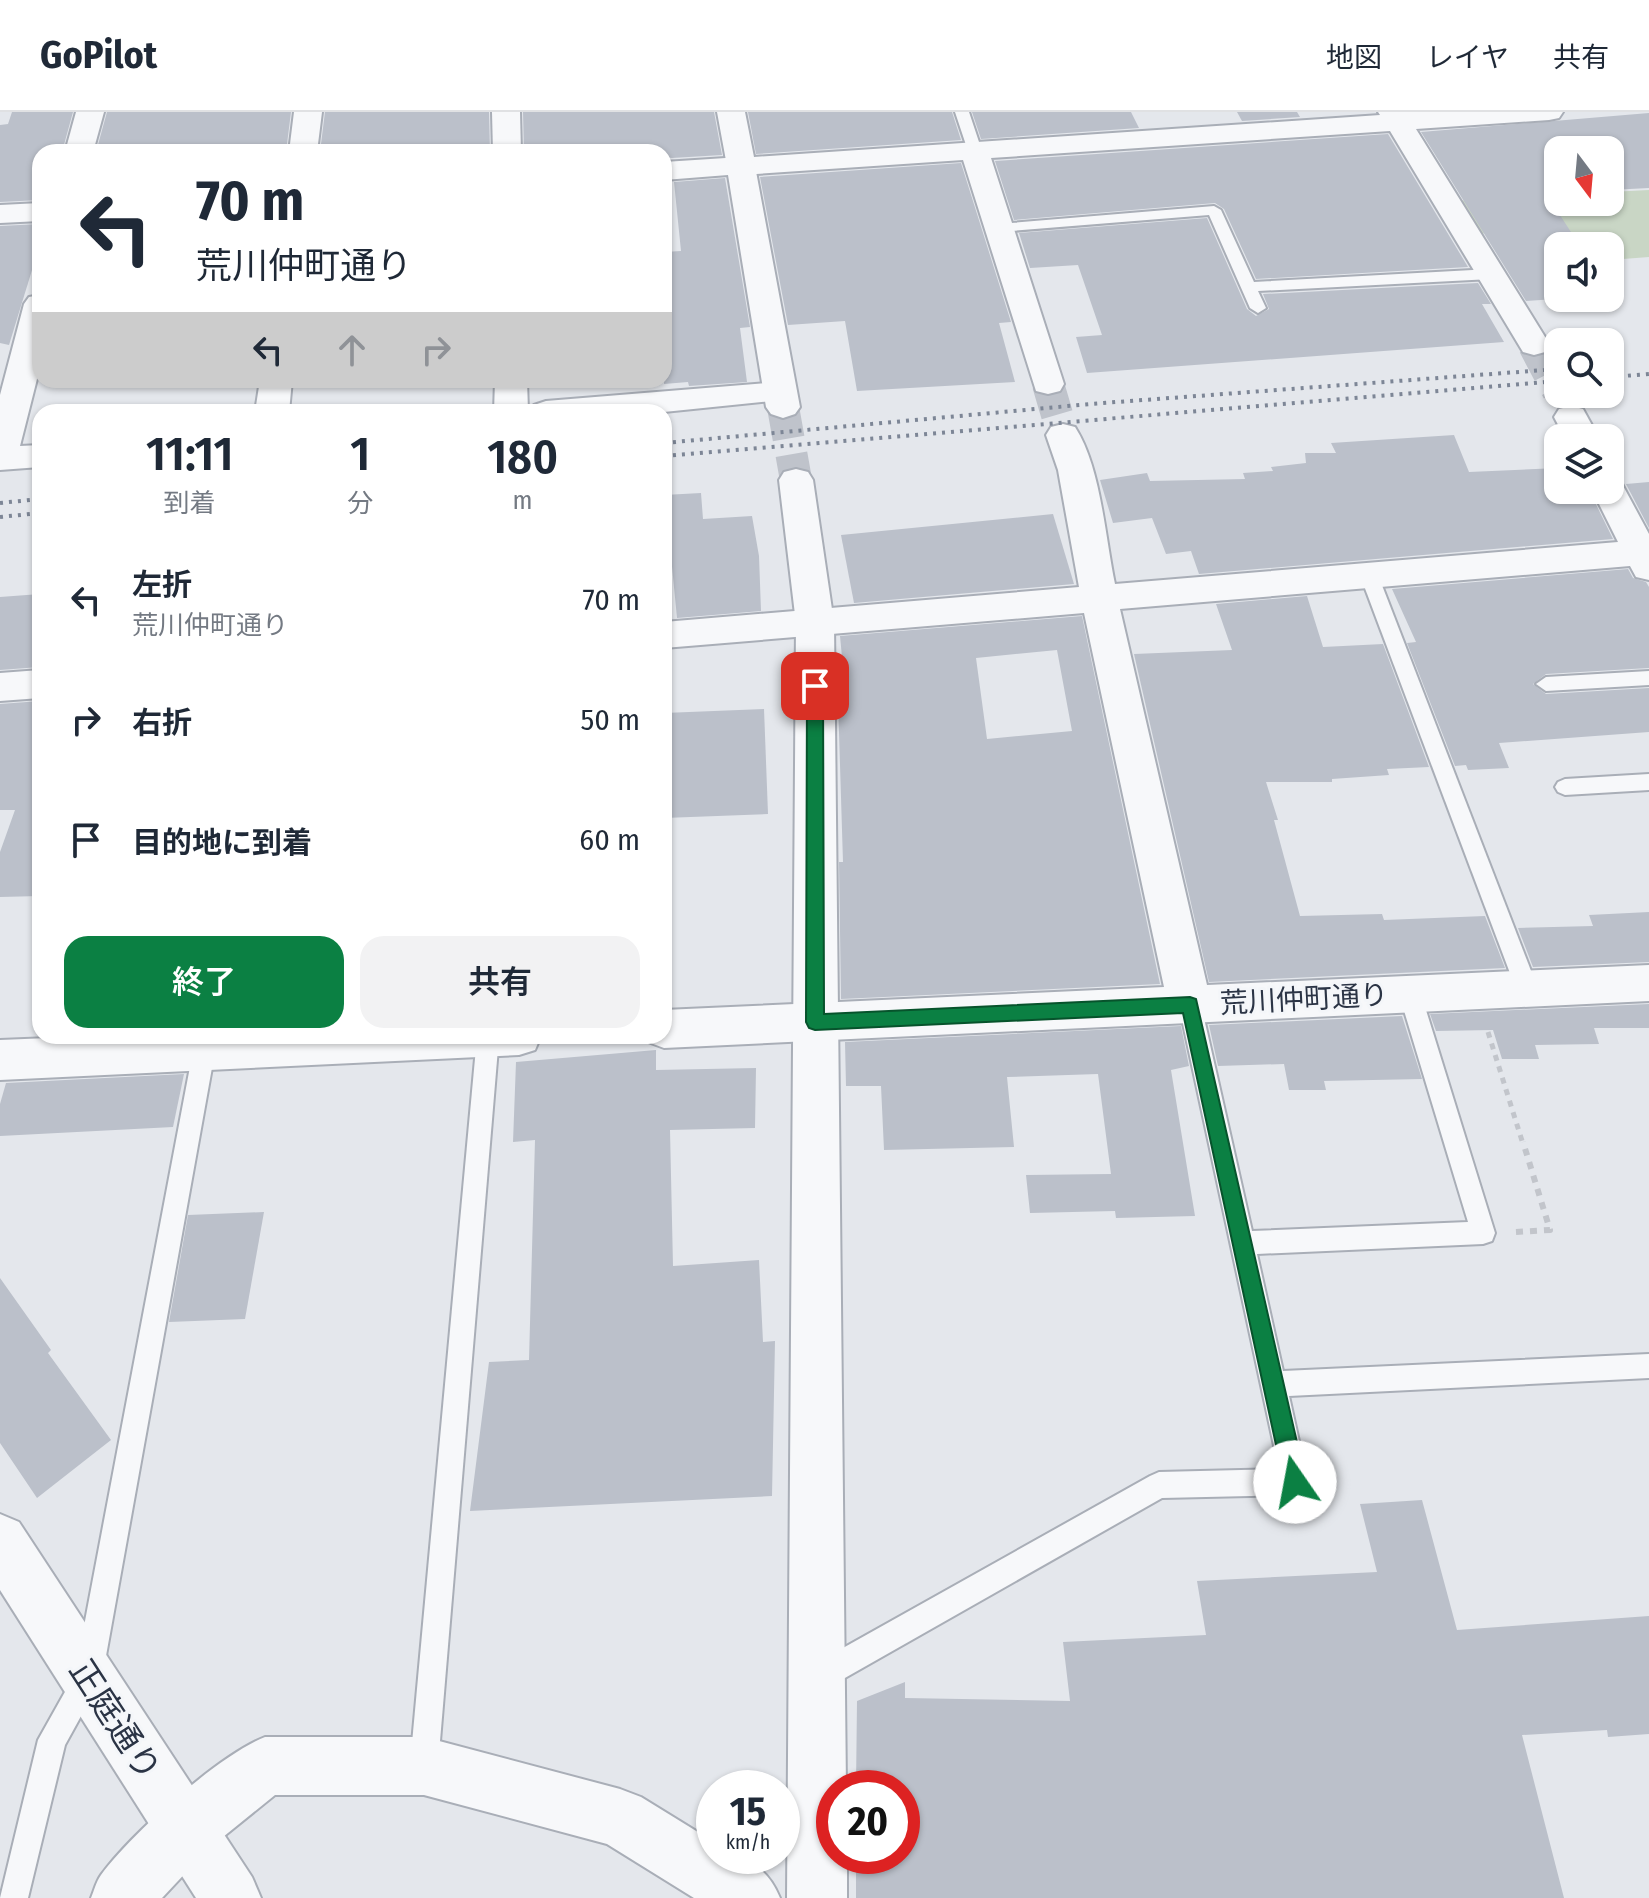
<!DOCTYPE html>
<html lang="ja">
<meta charset="utf-8">
<style>
:root{--surface:#fff;--page:#f2f2f3;--text:#1f2937;--muted:#747a83;--line:#e0e1e3;--accent:#0b8043}
body{margin:0;font-family:"Fira Sans Condensed","Noto Sans JP",sans-serif;background:var(--page);color:var(--text);height:100vh;display:flex;flex-direction:column;font-size:30px;white-space:nowrap}
*{box-sizing:border-box;margin:0}
p{font-size:26px;color:var(--muted)}
.icon{flex:none;width:44px;height:44px;fill:none;stroke:currentColor;stroke-width:2;stroke-linecap:round;stroke-linejoin:round}
.map{position:relative;flex:1;overflow:hidden}
.details{position:absolute;left:32px;top:292px;width:640px;height:640px;display:flex;flex-direction:column;background:var(--surface);border-radius:24px;box-shadow:0 2px 6px #0004}
.details>*{flex:none}
.banner{position:absolute;left:32px;top:32px;width:640px;height:244px;border-radius:24px;box-shadow:0 2px 6px #0004;background:#fff;color:var(--text);overflow:hidden}
.needle{width:52px;rotate:164deg}
.fabs{position:absolute;left:1544px;top:24px;display:grid;gap:16px}
.fabs a{display:grid;place-items:center;width:80px;height:80px;border-radius:16px;background:var(--surface);box-shadow:0 2px 6px #0004;font-size:40px}
.speed{position:absolute;left:696px;top:1658px;display:flex;gap:16px;font-size:40px;font-weight:700;text-align:center}
.speed>*{display:grid;place-content:center;width:104px;height:104px;border-radius:50%;background:var(--surface);box-shadow:0 2px 6px #0004;line-height:1}
.speed small{font-size:20px;font-weight:400}
.speed .limit{border:12px solid #d22;background:#fff;color:#111}
.pin{position:absolute;display:grid;place-items:center;width:68px;height:68px;color:#fff;margin:-34px;border-radius:16px;box-shadow:0 4px 12px #0006}
.me{position:absolute;width:88px;margin:-44px;rotate:348deg;stroke-linejoin:round;filter:drop-shadow(0 0 6px #0008)}
.turn{display:flex;align-items:center;gap:28px;height:168px;padding:0 32px;font-size:36px}
.turn .icon{width:104px;height:104px;stroke-width:2.5}
.turn b{display:block;font-size:56px;line-height:68px}
.lanes{display:flex;align-items:center;height:76px;padding:0 32px;background:#0003;justify-content:center;gap:40px;direction:ltr}
.lanes .off{opacity:.35}
.eta{display:flex;justify-content:space-evenly;align-items:center;height:136px;text-align:center}
.eta b{font-size:48px;font-weight:600;line-height:56px}
.action{display:flex;gap:16px;margin-top:auto;padding:16px 32px}
.action a{flex:1;height:92px;border-radius:24px;background:var(--accent);color:#fff;font-size:32px;font-weight:600;line-height:92px;text-align:center}
.action a+a{background:var(--page);color:var(--text)}
ul{padding:0;list-style:none}
li{display:flex;align-items:center;gap:24px;height:120px;padding:0 32px}
li div{flex:1}
li b{display:block;font-size:30px}
li em{font-style:normal}
header{display:flex;align-items:center;gap:48px;box-sizing:border-box;height:112px;padding:0 40px;background:var(--surface);border-bottom:2px solid var(--line)}
header strong{font-size:38px}
nav{display:flex;gap:44px;margin-inline-start:auto;font-size:28px}
.map>svg:first-child{display:block}
.green{fill:#c9d6c5}
.building{fill:#bbc0ca;fill-rule:evenodd}
.lines{fill:none;stroke-linecap:round;stroke-linejoin:round}
.minor-tunnel{stroke:#bfc3cb;stroke-width:32;stroke-dasharray:32 16;stroke-linecap:butt}
.tertiary-tunnel{stroke:#bfc3cb;stroke-width:32;stroke-dasharray:32 16;stroke-linecap:butt}
.service-casing{stroke:#a9aeb7;stroke-width:4}
.minor-casing{stroke:#a9aeb7;stroke-width:4}
.tertiary-casing{stroke:#a9aeb7;stroke-width:4}
.path-far1{stroke:#c2c5cb;stroke-width:5;stroke-dasharray:6 6;stroke-linecap:butt}
.path{stroke:#c2c5cb;stroke-width:6;stroke-dasharray:7 7;stroke-linecap:butt}
.service{fill:#f7f8fa;fill-rule:evenodd}
.minor{fill:#f7f8fa;fill-rule:evenodd}
.tertiary{fill:#f7f8fa;fill-rule:evenodd}
.rail{stroke:#7d8696;stroke-width:4;stroke-dasharray:3 6;stroke-linecap:butt}
.route{fill:#0b8043;stroke:#07532c;stroke-width:2}
.labels{text-anchor:middle;dominant-baseline:central;stroke-width:6;stroke-linejoin:round;paint-order:stroke}
.street-label{font-size:28px;fill:#2b3445;stroke:#f4f6f9}
.near-street-label{font-size:34px;fill:#2b3445;stroke:#f4f6f9}
</style>
<header>
<strong>GoPilot</strong>
<nav><a>地図</a><a>レイヤ</a><a>共有</a></nav>
</header>
<div class="map">
<svg width="1649" height="1786" viewBox="0 0 1649 1786">
<rect width="100%" height="100%" fill="#e4e7ec"/>
<polygon class="green" points="1649,78 1649,145 1610,148 1610,134 1578,134 1566,116 1475,122 1455,89 1558,83 1558,90 1610,90 1610,80"/>
<g class="building">
<polygon points="12,0 73,0 62,40 40,40 40,88 0,90 0,13 8,12"/>
<polygon points="107,0 291,0 286,40 96,40"/>
<polygon points="325,0 489,0 490,40 320,40"/>
<polygon points="523,0 714,0 722,43 672,46 664,45 664,40 524,40"/>
<polygon points="748,0 952,0 961,28 756,42"/>
<polygon points="972,0 1131,0 1139,16 981,27"/>
<polygon points="1237,0 1297,0 1300,5 1242,9"/>
<polygon points="1649,1 1649,76 1610,78 1610,38 1558,38 1558,82 1547,83 1580,134 1558,134 1558,186 1570,186 1526,189 1421,20"/>
<polygon points="1388,22 1468,155 1256,167 1224,97 1215,91 1014,108 995,49"/>
<polygon points="961,51 1011,210 999,211 1015,270 857,279 845,209 788,213 760,65"/>
<polygon points="725,66 750,215 740,216 747,270 689,274 688,270 664,272 664,140 681,139 674,70"/>
<polygon points="1207,106 1247,197 1256,204 1269,197 1263,182 1478,171 1491,192 1482,192 1504,230 1087,261 1076,225 1102,223 1078,153 1030,156 1019,121"/>
<polygon points="40,112 40,132 9,233 0,231 0,114"/>
<polygon points="1454,323 1469,360 1558,356 1558,378 1589,378 1613,427 1199,462 1191,439 1166,442 1152,406 1113,411 1100,368 1147,361 1150,369 1245,367 1243,361 1273,359 1271,355 1306,351 1305,341 1336,341 1331,331"/>
<polygon points="1649,370 1649,416 1626,372"/>
<polygon points="701,381 703,407 752,404 759,444 761,499 677,506 670,434 664,435 664,383"/>
<polygon points="1053,402 1074,472 854,491 841,423"/>
<polygon points="1628,457 1633,466 1646,470 1649,475 1649,556 1546,562 1533,572 1546,582 1649,576 1649,620 1499,631 1509,656 1468,658 1466,653 1455,654 1407,531 1416,530 1392,477"/>
<polygon points="40,482 40,555 0,558 0,485"/>
<polygon points="1307,484 1323,535 1383,532 1429,655 1387,657 1389,663 1332,667 1332,670 1266,670 1278,708 1274,708 1300,804 1382,802 1384,808 1485,804 1505,856 1209,870 1134,542 1232,538 1216,492"/>
<path d="M1082,504L1160,872L841,887L839,750H843L838,588L846,587L840,524ZM1057,538L1072,619L987,627L976,546Z"/>
<polygon points="40,589 40,784 0,785 0,740 15,698 0,698 0,592"/>
<polygon points="764,597 768,702 664,706 664,601"/>
<polygon points="1649,800 1649,850 1533,855 1518,816 1593,814 1589,803"/>
<polygon points="1649,892 1649,916 1594,916 1599,932 1535,933 1539,947 1502,947 1493,918 1436,919 1430,902"/>
<polygon points="1402,904 1422,967 1324,969 1326,978 1289,978 1284,952 1218,954 1209,913"/>
<polygon points="1181,914 1189,954 1171,958 1195,1104 1116,1106 1115,1099 1030,1101 1026,1063 1111,1062 1098,962 1007,965 1014,1035 884,1038 881,974 846,974 845,930"/>
<polygon points="656,938 656,958 756,956 755,1016 670,1018 673,1154 759,1148 763,1230 775,1229 772,1384 470,1399 489,1250 529,1248 535,1028 513,1030 516,950"/>
<polygon points="184,962 173,1015 0,1024 0,992 6,971"/>
<polygon points="264,1100 245,1207 169,1210 188,1103"/>
<polygon points="0,1166 51,1238 48,1241 111,1328 37,1386 0,1331"/>
<polygon points="1422,1388 1457,1518 1649,1504 1649,1622 1608,1625 1607,1618 1522,1623 1564,1786 856,1786 856,1744 902,1744 902,1676 856,1676 857,1589 905,1570 905,1586 1070,1589 1063,1530 1206,1523 1197,1469 1377,1460 1360,1392"/>
</g>
<g class="lines">
<g class="minor-tunnel">
<polyline points="1534,233 1558,279"/>
<polyline points="1048,272 1063,323"/>
</g>
<polyline class="tertiary-tunnel" points="783,295 796,368"/>
<defs>
<g id="service">
<polygon points="955,0 969,0 982,39 980,42 975,43 968,39"/>
<polygon points="1214,94 1221,98 1254,170 1491,157 1499,162 1491,167 1258,179 1266,196 1258,201 1250,196 1209,103 999,120 992,116 999,112"/>
<polygon points="1369,457 1378,463 1538,877 1535,884 1527,886 1519,884 1516,877 1360,463"/>
<polygon points="1649,559 1649,573 1546,579 1536,572 1546,565"/>
<polygon points="1649,662 1649,678 1565,683 1558,680 1555,675 1558,670 1565,667"/>
<polygon points="1410,873 1418,875 1421,882 1495,1121 1492,1129 1483,1132 1257,1142 1283,1259 1649,1242 1649,1266 1289,1284 1308,1370 1304,1379 1295,1383 1162,1386 829,1575 819,1579 809,1575 805,1565 809,1555 1150,1364 1159,1360 1279,1357 1179,893 1182,886 1190,884 1198,886 1201,893 1252,1119 1468,1110 1399,882 1402,875"/>
<polygon points="499,924 438,1653 434,1663 424,1667 414,1663 410,1653 477,925"/>
<polygon points="204,929 212,932 215,939 102,1566 65,1633 28,1786 0,1786 38,1628 75,1562 193,939 196,932"/>
</g>
<g id="minor">
<polygon points="76,0 104,0 93,40 65,40"/>
<polygon points="294,0 322,0 317,40 289,40"/>
<polygon points="492,0 520,0 521,40 493,40"/>
<polygon points="717,0 745,0 754,45 1380,3 1378,0 1563,0 1559,6 1549,8 1416,17 1550,233 1545,240 1534,243 1523,240 1390,19 991,46 1064,272 1060,279 1048,282 1036,279 963,48 741,63 731,60 727,54"/>
<polygon points="40,183 40,255 20,334 40,333 40,355 0,358 0,283 24,192 29,185"/>
<polygon points="260,268 292,268 289,300 255,300"/>
<polygon points="495,268 527,268 528,300 494,300"/>
<polygon points="780,270 792,273 796,280 792,287 664,300 529,300 534,293 546,289"/>
<polygon points="1571,294 1583,297 1599,326 1565,326 1554,305 1559,297"/>
<path d="M1063,312L1075,315C1101,355 1105,425 1115,472L1618,430L1592,378H1610V367L1621,370L1649,422V468L1636,465L1630,454L1120,497L1207,873L1649,853V889L664,936L648,930L645,924H664V898L1164,875L1084,501L664,536V510L1079,475L1058,358L1046,323L1051,315Z"/>
<polygon points="40,558 40,586 0,589 0,561"/>
<polygon points="98,924 541,924 535,938 519,943 0,968 0,928"/>
<path d="M265,1625H424L620,1677L641,1685L714,1730V1744C747,1744 767,1755 780,1786H694L607,1732L424,1683H275L207,1738L162,1786H91C94,1779 96,1770 101,1763C131,1722 218,1644 265,1625Z"/>
</g>
<g id="tertiary">
<polygon points="741,45 751,48 755,54 800,295 795,302 783,306 771,302 766,295 728,63 664,68 664,50"/>
<polygon points="40,91 40,109 0,111 0,93"/>
<polygon points="796,357 808,360 813,368 834,511 846,1676 834,1676 834,1744 847,1744 847,1786 787,1786 796,511 779,368 784,360"/>
<polygon points="0,1402 19,1410 252,1765 261,1786 196,1786 0,1478"/>
</g>
</defs>
<use href="#service" class="service-casing"/>
<use href="#minor" class="minor-casing"/>
<use href="#tertiary" class="tertiary-casing"/>
<polyline class="path-far1" points="1488,920 1523,1032"/>
<polyline class="path" points="1516,1120 1550,1118 1523,1030"/>
<use href="#service" class="service"/>
<use href="#minor" class="minor"/>
<use href="#tertiary" class="tertiary"/>
<g class="rail">
<polyline points="1610,265 1649,262"/>
<polyline points="664,331 1090,292 1558,257"/>
<polyline points="664,344 1558,269"/>
<polyline points="0,391 40,387"/>
<polyline points="0,405 40,401"/>
</g>
</g>
<polygon class="route" points="815,568 823,574 824,902 1190,885 1196,887 1306,1370 1303,1378 1295,1381 1287,1378 1284,1370 1183,901 815,918 809,916 806,910 807,574"/>
<g class="labels">
<g class="street-label">
<text transform="translate(1304 887) rotate(-3)">荒川仲町通り</text>
</g>
<g class="near-street-label">
<text transform="translate(115 1608) rotate(57)">正庭通り</text>
</g>
</g>
</svg>
<div class="fabs">
<a><svg class="needle" viewBox="-14 -14 28 28"><path d="M0-13l5 13h-10z" fill="#e53935"/><path d="M0 13l5-13h-10z" fill="#747a83"/></svg></a>
<a><svg class="icon" aria-label="sound" viewBox="0 0 24 24"><path d="M4 9h4l5-4v14l-5-4H4zM17 9q2 3 0 6"/></svg></a>
<a><svg class="icon" aria-label="search" viewBox="0 0 24 24"><circle cx="10" cy="10" r="6"/><path d="M15 15l6 6"/></svg></a>
<a><svg class="icon" aria-label="layers" viewBox="0 0 24 24"><path d="M12 4l9 5-9 5-9-5zM3 14l9 5 9-5"/></svg></a>
</div>
<div class="speed"><div>15<small>km/h</small></div><div class="limit">20</div></div>
<div class="pin" style="left:815px;top:574px;background:#d93025"><svg class="icon" aria-label="arrive" viewBox="0 0 24 24"><path d="M6 21V4h12l-3 4 3 4H6"/></svg></div>
<svg class="me" style="left:1295px;top:1370px" viewBox="-20 -20 40 40"><circle r="19" fill="#fff"/><path d="M0-13L10 11 0 6-10 11z" fill="#0b8043"/></svg>
<div class="banner">
<div class="turn"><svg class="icon" aria-label="left" viewBox="0 0 24 24"><path d="M17 20v-9H6M10 6l-5 5 5 5"/></svg><div><b>70 m</b>荒川仲町通り</div></div>
<div class="lanes"><svg class="icon" aria-label="left" viewBox="0 0 24 24"><path d="M17 20v-9H6M10 6l-5 5 5 5"/></svg><svg class="icon off" aria-label="ahead" viewBox="0 0 24 24"><path d="M12 20V5M6 11l6-6 6 6"/></svg><svg class="icon off" aria-label="right" viewBox="0 0 24 24"><path d="M7 20v-9h11M14 6l5 5-5 5"/></svg></div>
</div>
<section class="details">
<div class="eta">
<div><b>11:11</b><p>到着</p></div>
<div><b>1</b><p>分</p></div>
<div><b>180</b><p>m</p></div>
</div>
<ul>
<li><svg class="icon" aria-label="left" viewBox="0 0 24 24"><path d="M17 20v-9H6M10 6l-5 5 5 5"/></svg><div><b>左折</b><p>荒川仲町通り</p></div><em>70 m</em></li>
<li><svg class="icon" aria-label="right" viewBox="0 0 24 24"><path d="M7 20v-9h11M14 6l5 5-5 5"/></svg><div><b>右折</b></div><em>50 m</em></li>
<li><svg class="icon" aria-label="arrive" viewBox="0 0 24 24"><path d="M6 21V4h12l-3 4 3 4H6"/></svg><div><b>目的地に到着</b></div><em>60 m</em></li>
</ul>
<div class="action"><a>終了</a><a>共有</a></div>
</section>
</div>
